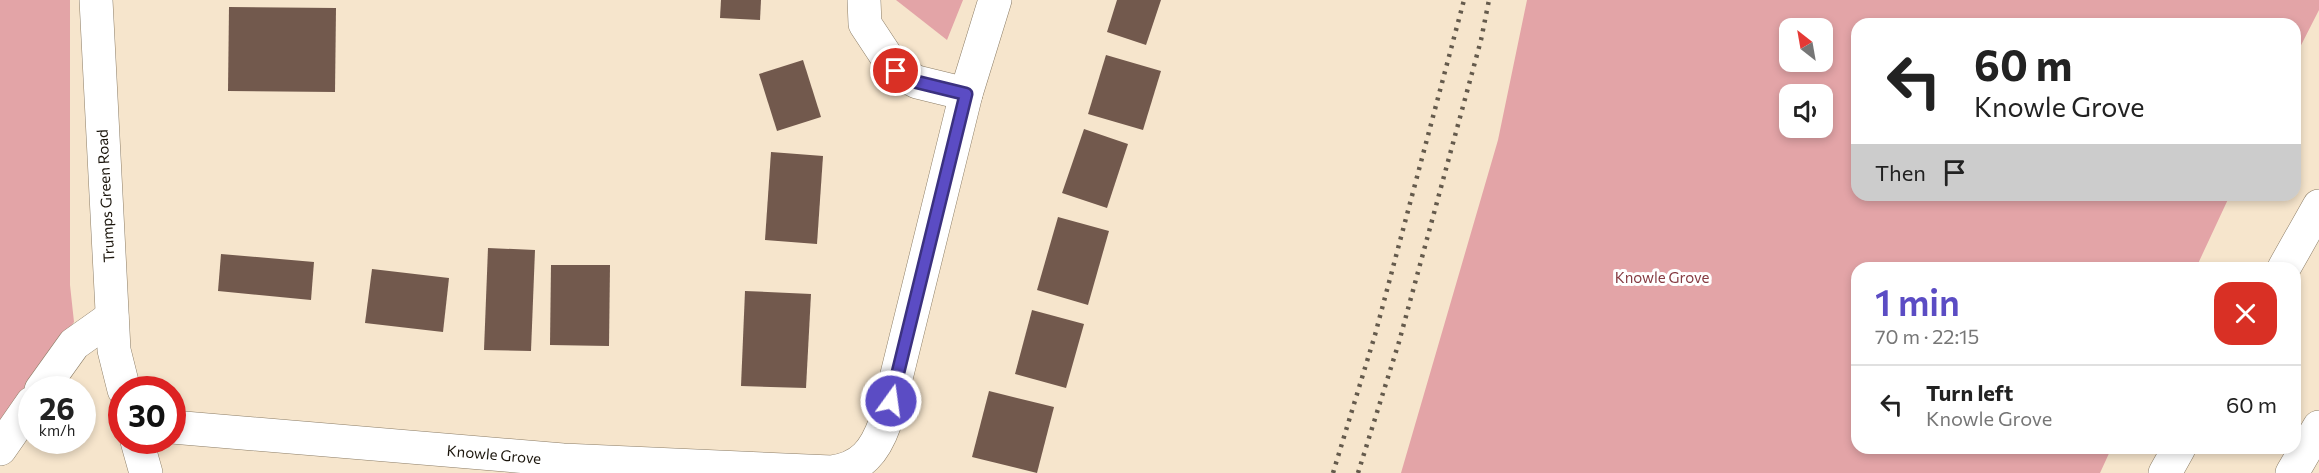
<!DOCTYPE html>
<meta charset="utf-8">
<style>
:root{--surface:#fff;--page:#f2f2f2;--text:#222;--muted:#767676;--line:#e0e0e0;--accent:#5b4cc4}
body{margin:0;font-family:Commissioner,sans-serif;background:var(--page);color:var(--text);height:100vh;display:flex;flex-direction:column;font-size:22px;white-space:nowrap}
*{box-sizing:border-box;margin:0}
p{font-size:20px;color:var(--muted)}
.icon{flex:none;width:33px;height:33px;fill:none;stroke:currentColor;stroke-width:2;stroke-linecap:round;stroke-linejoin:round}
.map{position:relative;flex:1;overflow:hidden}
.sheet{position:absolute;left:1851px;top:262px;width:450px;height:192px;display:flex;flex-direction:column;background:var(--surface);border-radius:18px;box-shadow:0 3px 9px #0003}
.sheet>*{flex:none}
.hud{position:absolute;left:1851px;top:18px;width:450px;height:183px;border-radius:18px;box-shadow:0 3px 9px #0003;background:#fff;color:var(--text);overflow:hidden}
.needle{width:39px;rotate:329deg}
.tools{position:absolute;left:1779px;top:18px;display:grid;gap:12px}
.tools a{display:grid;place-items:center;width:54px;height:54px;border-radius:12px;background:var(--surface);box-shadow:0 3px 9px #0003;font-size:30px}
.speed{position:absolute;left:18px;top:376px;display:flex;gap:12px;font-size:30px;font-weight:700;text-align:center}
.speed>*{display:grid;place-content:center;width:78px;height:78px;border-radius:50%;background:var(--surface);box-shadow:0 3px 9px #0003;line-height:1}
.speed small{font-size:15px;font-weight:400}
.speed .limit{border:9px solid #d22;background:#fff;color:#111}
.pin{position:absolute;display:grid;place-items:center;width:51px;height:51px;color:#fff;margin:-26px;border:3px solid #fff;border-radius:50%;box-shadow:0 2px 6px #0007}
.me{position:absolute;width:66px;margin:-33px;rotate:14deg;stroke-linejoin:round;filter:drop-shadow(0 0 4px #0008)}
.turn{display:flex;align-items:center;gap:21px;height:126px;padding:0 24px;font-size:27px}
.turn .icon{width:78px;height:78px;stroke-width:2.5}
.turn b{display:block;font-size:42px;line-height:51px}
.then{display:flex;align-items:center;height:57px;padding:0 24px;background:#0003;gap:12px;font-size:22px}
.round{display:grid;place-items:center;flex:none;width:63px;height:63px;border-radius:18px;background:var(--page)}
.head{display:flex;align-items:center;justify-content:space-between;height:102px;padding:0 24px}
h1{font-size:36px;font-weight:600;line-height:45px;color:var(--accent)}
ul{padding:0;list-style:none}
li{display:flex;align-items:center;gap:18px;height:78px;padding:0 24px;border-top:2px solid var(--line)}
li div{flex:1}
li b{display:block;font-size:22px}
li em{font-style:normal}
.map>svg:first-child{display:block}
.forest{fill:#e3a4a7;fill-rule:evenodd}
.building{fill:#72594d}
.lines{fill:none;stroke-linecap:round;stroke-linejoin:round}
.minor-casing{stroke:#8c7d66;stroke-width:34}
.highway-casing{stroke:#8c7d66;stroke-width:34}
.minor{stroke:#fff;stroke-width:33}
.highway{stroke:#fff;stroke-width:33}
.rail{stroke:#645a4c;stroke-width:4.5;stroke-dasharray:3 6;stroke-linecap:butt}
.route-casing{stroke:#3b317f;stroke-width:15}
.route{stroke:#5b4cc4;stroke-width:10}
.labels{text-anchor:middle;dominant-baseline:central;stroke-width:6;stroke-linejoin:round;paint-order:stroke}
.street-label{font-size:15px;fill:#1b150c;stroke:#fff}
.park-label{font-size:15px;fill:#863b42;stroke:#fff}
</style>
<div class="map">
<svg width="2319" height="473" viewBox="0 0 2319 473">
<rect width="100%" height="100%" fill="#f6e5cc"/>
<g class="forest">
<polygon points="0,0 70,0 70,285 74,322 0,421"/>
<polygon points="896,0 963,0 947,40"/>
<path d="M1527,0H2319V10L2295,57V24H1857V195H2230L2196,268H1857V448L2111,449L2100,473H1401L1498,140ZM1790,28H1822V62H1790ZM1790,94H1822V128H1790Z"/>
</g>
<g class="building">
<polygon points="721,0 761,0 760,20 720,18"/>
<polygon points="1117,0 1161,0 1146,45 1107,32"/>
<polygon points="229,7 336,8 335,92 228,91"/>
<polygon points="1106,55 1161,71 1143,130 1088,114"/>
<polygon points="803,60 821,117 777,131 759,74"/>
<polygon points="1084,129 1128,144 1107,208 1062,193"/>
<polygon points="771,152 823,156 817,244 765,240"/>
<polygon points="1058,217 1109,231 1088,305 1037,290"/>
<polygon points="488,248 535,250 531,351 484,350"/>
<polygon points="221,254 314,262 311,300 218,291"/>
<polygon points="551,265 610,265 609,346 550,345"/>
<polygon points="372,269 449,278 443,332 365,323"/>
<polygon points="745,291 811,294 806,388 741,386"/>
<polygon points="1032,310 1084,324 1066,388 1015,374"/>
<polygon points="989,391 1054,407 1037,473 972,457"/>
</g>
<g class="lines">
<defs>
<g id="minor">
<polyline points="96,0 114,350 124,390"/>
<polyline points="864,0 865,24 896,71 917,82 966,94"/>
<polyline points="41,390 74,344 112,317"/>
<path d="M172,427L563,460L831,472C862,468 875,451 885,423L966,94L995,0"/>
<polyline points="137,441 146,473"/>
<polyline points="0,449 32,403"/>
</g>
<g id="highway">
<polyline points="2284,268 2319,206"/>
<polyline points="2165,473 2179,448"/>
<polyline points="2292,473 2319,427"/>
</g>
</defs>
<use href="#minor" class="minor-casing"/>
<use href="#highway" class="highway-casing"/>
<use href="#minor" class="minor"/>
<use href="#highway" class="highway"/>
<g class="rail">
<polyline points="1333,473 1375,335 1464,0"/>
<polyline points="1358,473 1399,342 1481,40 1489,0"/>
</g>
</g>
<g class="lines">
<defs>
<polyline id="route" points="891,401 966,94 917,82 896,71"/>
</defs>
<use href="#route" class="route-casing"/>
<use href="#route" class="route"/>
</g>
<g class="labels">
<g class="street-label">
<text transform="translate(105 196) rotate(-93)">Trumps Green Road</text>
<text transform="translate(494 454) rotate(5)">Knowle Grove</text>
</g>
<g class="park-label">
<text x="1662" y="277">Knowle Grove</text>
</g>
</g>
</svg>
<div class="tools">
<a><svg class="needle" viewBox="-14 -14 28 28"><path d="M0-13l5 13h-10z" fill="#e53935"/><path d="M0 13l5-13h-10z" fill="#767676"/></svg></a>
<a><svg class="icon" aria-label="sound" viewBox="0 0 24 24"><path d="M4 9h4l5-4v14l-5-4H4zM17 9q2 3 0 6"/></svg></a>
</div>
<div class="speed"><div>26<small>km/h</small></div><div class="limit">30</div></div>
<div class="pin" style="left:896px;top:71px;background:#d93025"><svg class="icon" aria-label="arrive" viewBox="0 0 24 24"><path d="M6 21V4h12l-3 4 3 4H6"/></svg></div>
<svg class="me" style="left:891px;top:401px" viewBox="-20 -20 40 40"><circle r="17" fill="#5b4cc4" stroke="#fff" stroke-width="3"/><path d="M0-11L8 9 0 5-8 9z" fill="#fff"/></svg>
<div class="hud">
<div class="turn"><svg class="icon" aria-label="left" viewBox="0 0 24 24"><path d="M17 20v-9H6M10 6l-5 5 5 5"/></svg><div><b>60 m</b>Knowle Grove</div></div>
<div class="then">Then<svg class="icon" aria-label="arrive" viewBox="0 0 24 24"><path d="M6 21V4h12l-3 4 3 4H6"/></svg></div>
</div>
<section class="sheet">
<div class="head"><div><h1>1 min</h1><p>70 m · 22:15</p></div><a class="round" style="background:#d93025;color:#fff"><svg class="icon" aria-label="close" viewBox="0 0 24 24"><path d="M6 6l12 12M18 6L6 18"/></svg></a></div>
<ul>
<li><svg class="icon" aria-label="left" viewBox="0 0 24 24"><path d="M17 20v-9H6M10 6l-5 5 5 5"/></svg><div><b>Turn left</b><p>Knowle Grove</p></div><em>60 m</em></li>
</ul>
</section>
</div>
